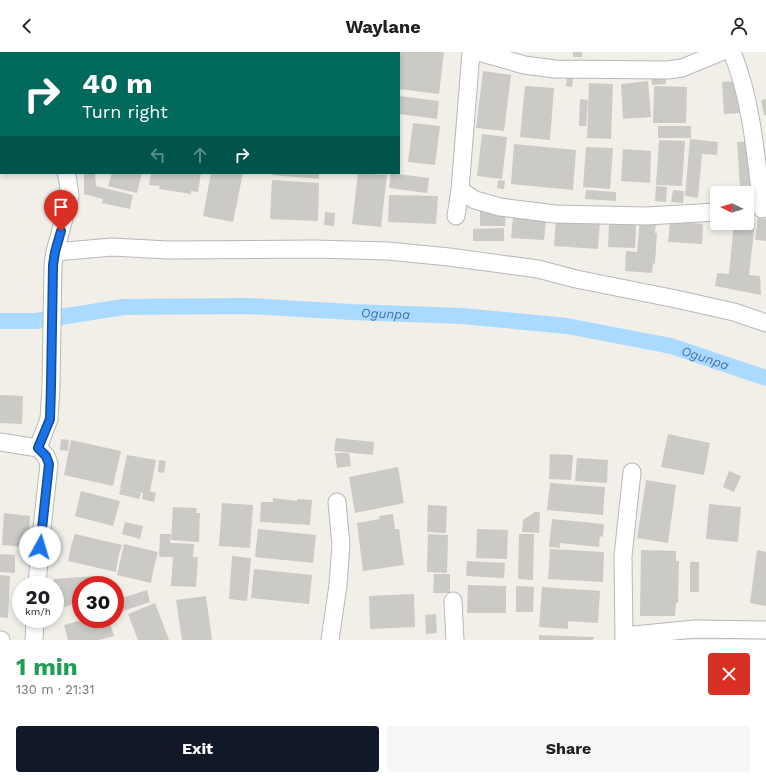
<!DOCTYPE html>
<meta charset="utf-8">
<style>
:root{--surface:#fff;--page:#f6f6f6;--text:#202124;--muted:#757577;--accent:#111827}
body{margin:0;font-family:"Work Sans",sans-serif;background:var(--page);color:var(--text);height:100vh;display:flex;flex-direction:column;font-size:15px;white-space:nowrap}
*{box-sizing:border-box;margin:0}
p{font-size:13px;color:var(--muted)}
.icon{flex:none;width:22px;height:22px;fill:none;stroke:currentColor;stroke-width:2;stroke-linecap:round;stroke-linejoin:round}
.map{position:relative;height:588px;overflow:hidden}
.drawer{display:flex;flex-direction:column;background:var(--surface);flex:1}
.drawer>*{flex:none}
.banner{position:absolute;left:0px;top:0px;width:400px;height:122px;box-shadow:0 2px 6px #0003;background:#00695c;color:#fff;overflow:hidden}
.needle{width:26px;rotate:275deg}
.buttons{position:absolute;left:710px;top:134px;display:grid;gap:8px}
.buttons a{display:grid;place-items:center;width:44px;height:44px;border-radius:4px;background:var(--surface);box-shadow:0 2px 6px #0003;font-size:20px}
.speed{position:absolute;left:12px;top:524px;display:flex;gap:8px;font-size:20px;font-weight:700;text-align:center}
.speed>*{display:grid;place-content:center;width:52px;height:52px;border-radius:50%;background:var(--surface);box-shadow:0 2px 6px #0003;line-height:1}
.speed small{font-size:10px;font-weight:400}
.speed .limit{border:6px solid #d22;background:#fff;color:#111}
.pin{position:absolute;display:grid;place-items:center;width:34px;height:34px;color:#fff;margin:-41px -17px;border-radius:50% 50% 50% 0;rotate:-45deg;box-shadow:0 0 4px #0007}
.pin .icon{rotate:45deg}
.me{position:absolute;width:44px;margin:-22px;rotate:6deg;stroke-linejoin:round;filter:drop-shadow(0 0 3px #0008)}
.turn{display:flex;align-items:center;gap:14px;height:84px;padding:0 16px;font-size:18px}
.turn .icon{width:52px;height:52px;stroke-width:2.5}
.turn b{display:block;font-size:28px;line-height:34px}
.lanes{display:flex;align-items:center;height:38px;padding:0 16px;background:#0003;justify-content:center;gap:20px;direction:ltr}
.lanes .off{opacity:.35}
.round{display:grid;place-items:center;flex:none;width:42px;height:42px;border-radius:4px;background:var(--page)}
.summary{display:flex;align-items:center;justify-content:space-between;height:68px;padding:0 16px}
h1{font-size:24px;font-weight:700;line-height:30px;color:#1e9e55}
.primary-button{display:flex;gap:8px;margin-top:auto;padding:8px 16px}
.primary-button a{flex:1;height:46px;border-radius:4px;background:var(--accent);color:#fff;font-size:16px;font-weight:700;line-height:46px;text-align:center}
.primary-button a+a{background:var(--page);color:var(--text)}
header{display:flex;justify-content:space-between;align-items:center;height:52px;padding:0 16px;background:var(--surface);font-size:18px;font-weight:700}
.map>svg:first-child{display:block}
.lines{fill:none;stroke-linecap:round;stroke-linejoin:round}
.canal{stroke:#aadaff;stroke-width:16}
.building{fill:#cccac5}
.minor-casing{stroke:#b5b8bc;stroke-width:19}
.minor{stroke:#fff;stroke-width:17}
.route-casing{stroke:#114b97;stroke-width:10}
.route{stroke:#1a73e8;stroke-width:7}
.labels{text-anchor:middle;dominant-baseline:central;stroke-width:3;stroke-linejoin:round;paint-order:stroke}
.water-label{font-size:13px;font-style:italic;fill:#4174aa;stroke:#fff}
</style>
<header><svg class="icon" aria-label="back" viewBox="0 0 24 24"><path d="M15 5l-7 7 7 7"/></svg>Waylane<svg class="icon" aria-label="person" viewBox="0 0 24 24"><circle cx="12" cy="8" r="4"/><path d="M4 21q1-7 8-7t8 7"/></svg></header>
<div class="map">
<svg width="766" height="588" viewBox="0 0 766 588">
<rect width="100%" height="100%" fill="#f1efe8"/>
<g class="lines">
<path class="canal" id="s1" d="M0,269H36L123,255L248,254L351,260L462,264L567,274L671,294L766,326"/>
</g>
<g class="building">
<polygon points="399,0 444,0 439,42 399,37"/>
<rect x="573" y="0" width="9" height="5"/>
<polygon points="483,19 511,23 504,79 476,76"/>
<polygon points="665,21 666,32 652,33 651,22"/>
<polygon points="567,25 573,26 572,35 566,34"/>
<polygon points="648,29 651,65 623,67 621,32"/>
<polygon points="737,29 740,61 724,62 722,30"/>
<polygon points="589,31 613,32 611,87 587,86"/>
<polygon points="525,34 554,36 550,88 520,85"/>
<polygon points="654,34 687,35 686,71 653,71"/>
<polygon points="399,44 439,49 437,67 399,62"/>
<polygon points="580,47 588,48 586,74 579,74"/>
<polygon points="766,47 766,63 764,63 761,48"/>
<polygon points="413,71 440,74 435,113 408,110"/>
<rect x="658" y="74" width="33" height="12"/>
<polygon points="482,82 507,85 502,127 477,124"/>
<polygon points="690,87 718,90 717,103 702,102 698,146 685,144"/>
<polygon points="659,88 685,89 682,134 656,133"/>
<polygon points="753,89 756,133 740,134 737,90"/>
<polygon points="514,92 576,98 573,138 511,132"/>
<polygon points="586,95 613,96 610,137 583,135"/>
<polygon points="623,97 651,99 650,131 621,129"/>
<polygon points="84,121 95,121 96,134 133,143 130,157 102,151 103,147 84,142"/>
<polygon points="112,121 142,121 137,141 108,134"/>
<polygon points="151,121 201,121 198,140 191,139 191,142 159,137 160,134 149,133"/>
<polygon points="211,121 243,121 233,170 203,164"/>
<polygon points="272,121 319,121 319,127 272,123"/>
<polygon points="358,121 387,123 381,175 352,172"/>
<polygon points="391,121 429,126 427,141 389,136"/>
<polygon points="272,128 319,131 318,169 270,167"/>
<polygon points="498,128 505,129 504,137 497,136"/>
<polygon points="656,134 667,135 666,150 655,149"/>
<polygon points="586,138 616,140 616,149 585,147"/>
<polygon points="673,138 684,139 683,151 671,150"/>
<polygon points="389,143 438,144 436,172 388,170"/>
<polygon points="480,157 506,158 505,174 480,174"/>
<polygon points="325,160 335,161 334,174 324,173"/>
<polygon points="513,165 546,168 544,188 511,186"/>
<polygon points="556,166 600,168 598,197 554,194"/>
<polygon points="758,166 766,167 766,189 755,188"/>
<polygon points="640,167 656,169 655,181 657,181 655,212 653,211 652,221 625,219 626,199 637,200"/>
<polygon points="670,169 703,172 702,192 668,190"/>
<polygon points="747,170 755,171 749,223 760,224 761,243 715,234 717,221 729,222 734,171"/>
<polygon points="609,172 636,173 635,196 608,195"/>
<polygon points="504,176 504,189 473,189 473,177"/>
<polygon points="0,343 23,344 22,372 0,371"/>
<polygon points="668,382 710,391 704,423 661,415"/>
<polygon points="336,386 374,390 373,403 334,399"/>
<polygon points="61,387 69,388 68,399 60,398"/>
<polygon points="71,388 121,399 113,434 64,423"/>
<polygon points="335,401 349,401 351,414 337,416"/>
<polygon points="550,402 573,403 571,428 549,427"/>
<polygon points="127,403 156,408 150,439 156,441 154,450 142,447 143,441 120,436"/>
<polygon points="577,406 608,408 607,431 575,429"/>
<polygon points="159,408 166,409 164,421 158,420"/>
<polygon points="398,415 404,451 355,461 349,425"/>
<polygon points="729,419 741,424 734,440 723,435"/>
<polygon points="646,428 676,433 668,491 637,486"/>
<polygon points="550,431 605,435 603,463 547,458"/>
<polygon points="121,436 141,441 139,447 119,442"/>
<polygon points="81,439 120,449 113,474 75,464"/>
<polygon points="273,446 297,449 297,447 312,448 310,473 260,470 261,450 273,450"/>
<polygon points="222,451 253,453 250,496 219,494"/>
<polygon points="709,452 741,455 738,490 706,487"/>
<polygon points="428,453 447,454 446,481 427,480"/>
<polygon points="173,455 197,456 196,461 200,461 199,490 171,488"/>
<polygon points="535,460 540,460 539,481 522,480 523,468"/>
<polygon points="4,461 30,464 28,495 2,493"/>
<polygon points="393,462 395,477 399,477 404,513 363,519 357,471 380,467 379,464"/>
<polygon points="552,467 604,472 603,485 600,484 599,495 560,491 560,496 549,495"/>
<polygon points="125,470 143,474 140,487 122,482"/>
<polygon points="258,477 316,483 313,511 255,505"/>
<polygon points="477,477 508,478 507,507 476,506"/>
<polygon points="75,482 122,493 118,506 116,520 68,509 71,494"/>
<polygon points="160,482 171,482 170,491 194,492 193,505 198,505 196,535 171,534 173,505 159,505"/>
<polygon points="428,482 448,483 447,521 427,520"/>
<polygon points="519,482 534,482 533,528 518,527"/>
<polygon points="124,492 158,500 154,515 151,531 117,523"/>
<polygon points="550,497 604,500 603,530 548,527"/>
<polygon points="641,498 676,499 676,509 679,509 678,551 676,551 675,564 640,564"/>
<polygon points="757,498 766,500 766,554 750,551"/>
<polygon points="0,502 15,503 15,521 0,520"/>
<polygon points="232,504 251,506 247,549 229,547"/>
<polygon points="467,509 505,511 504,526 466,524"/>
<rect x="690" y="510" width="9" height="30"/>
<polygon points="254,517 312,523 309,552 251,546"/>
<polygon points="434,522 450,522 450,541 433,541"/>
<polygon points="0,523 10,524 8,566 0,565"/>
<polygon points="95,524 95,533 81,533 81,549 59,557 55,547 54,527"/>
<polygon points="468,533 506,534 506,561 467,561"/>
<polygon points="516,534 534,535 533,560 516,560"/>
<polygon points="542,535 600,539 598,571 568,569 568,577 539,575"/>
<polygon points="147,538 150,550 120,560 116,548"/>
<polygon points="414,542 415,575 370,577 369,544"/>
<polygon points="206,544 212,588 182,588 176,548"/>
<polygon points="155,551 169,588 138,588 128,562"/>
<polygon points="436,562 437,581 426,582 425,563"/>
<polygon points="86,567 109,567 114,584 99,588 68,588 64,573"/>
<polygon points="539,583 594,585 593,588 539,588"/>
</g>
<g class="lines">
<defs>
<g id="minor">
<polyline points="479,0 524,13 555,17 668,18 682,16 721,0"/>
<path d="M732,0C752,49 756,105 762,157"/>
<polyline points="0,91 1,91"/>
<polyline points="460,138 475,148 500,155 555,162 646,164 717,160"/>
<polyline points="456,164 460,138 471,0"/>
<polyline points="55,200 112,195 168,198 314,197 388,199 449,205 538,217 576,227 676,247 734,260 766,271"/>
<polyline points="0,390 38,396 46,404 49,412 40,495 37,533"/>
<polyline points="38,396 49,367 51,334 53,213 55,200 70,144 67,123 66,121"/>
<polyline points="453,549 455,588"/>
<polyline points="624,584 695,577 766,578"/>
<polyline points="0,588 1,588"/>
<polyline points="34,588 35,567"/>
<polyline points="330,588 338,533 341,493 337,450"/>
<polyline points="624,588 623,504 632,420"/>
</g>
</defs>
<use href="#minor" class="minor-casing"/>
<use href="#minor" class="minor"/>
</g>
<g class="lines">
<defs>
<polyline id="route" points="40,495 49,412 46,404 38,396 50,367 51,334 53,213 55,200 61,179"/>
</defs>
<use href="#route" class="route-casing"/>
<use href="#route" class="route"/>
</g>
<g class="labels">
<g class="water-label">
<text stroke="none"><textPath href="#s1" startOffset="387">Ogunpa</textPath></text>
<text stroke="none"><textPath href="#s1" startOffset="711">Ogunpa</textPath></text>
</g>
</g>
</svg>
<div class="buttons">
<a><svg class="needle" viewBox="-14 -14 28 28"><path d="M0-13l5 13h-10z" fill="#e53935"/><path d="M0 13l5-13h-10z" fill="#757577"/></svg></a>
</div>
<div class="speed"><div>20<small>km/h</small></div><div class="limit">30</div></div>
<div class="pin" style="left:61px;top:179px;background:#d93025"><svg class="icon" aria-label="arrive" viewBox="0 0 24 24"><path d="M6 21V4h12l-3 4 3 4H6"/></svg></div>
<svg class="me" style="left:40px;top:495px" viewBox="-20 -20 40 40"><circle r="19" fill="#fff"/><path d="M0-13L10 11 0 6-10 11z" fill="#1a73e8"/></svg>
<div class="banner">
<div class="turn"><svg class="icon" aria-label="right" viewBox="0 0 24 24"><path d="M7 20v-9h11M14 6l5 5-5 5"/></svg><div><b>40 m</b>Turn right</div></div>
<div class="lanes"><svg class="icon off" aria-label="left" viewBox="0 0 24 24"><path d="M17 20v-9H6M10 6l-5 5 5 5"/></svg><svg class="icon off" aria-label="ahead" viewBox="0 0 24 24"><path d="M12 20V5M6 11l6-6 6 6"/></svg><svg class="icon" aria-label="right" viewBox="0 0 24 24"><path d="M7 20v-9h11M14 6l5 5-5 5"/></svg></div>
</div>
</div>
<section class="drawer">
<div class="summary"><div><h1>1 min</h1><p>130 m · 21:31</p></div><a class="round" style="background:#d93025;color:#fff"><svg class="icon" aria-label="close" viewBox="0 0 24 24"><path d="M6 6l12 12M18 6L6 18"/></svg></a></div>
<div class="primary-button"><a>Exit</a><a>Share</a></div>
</section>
